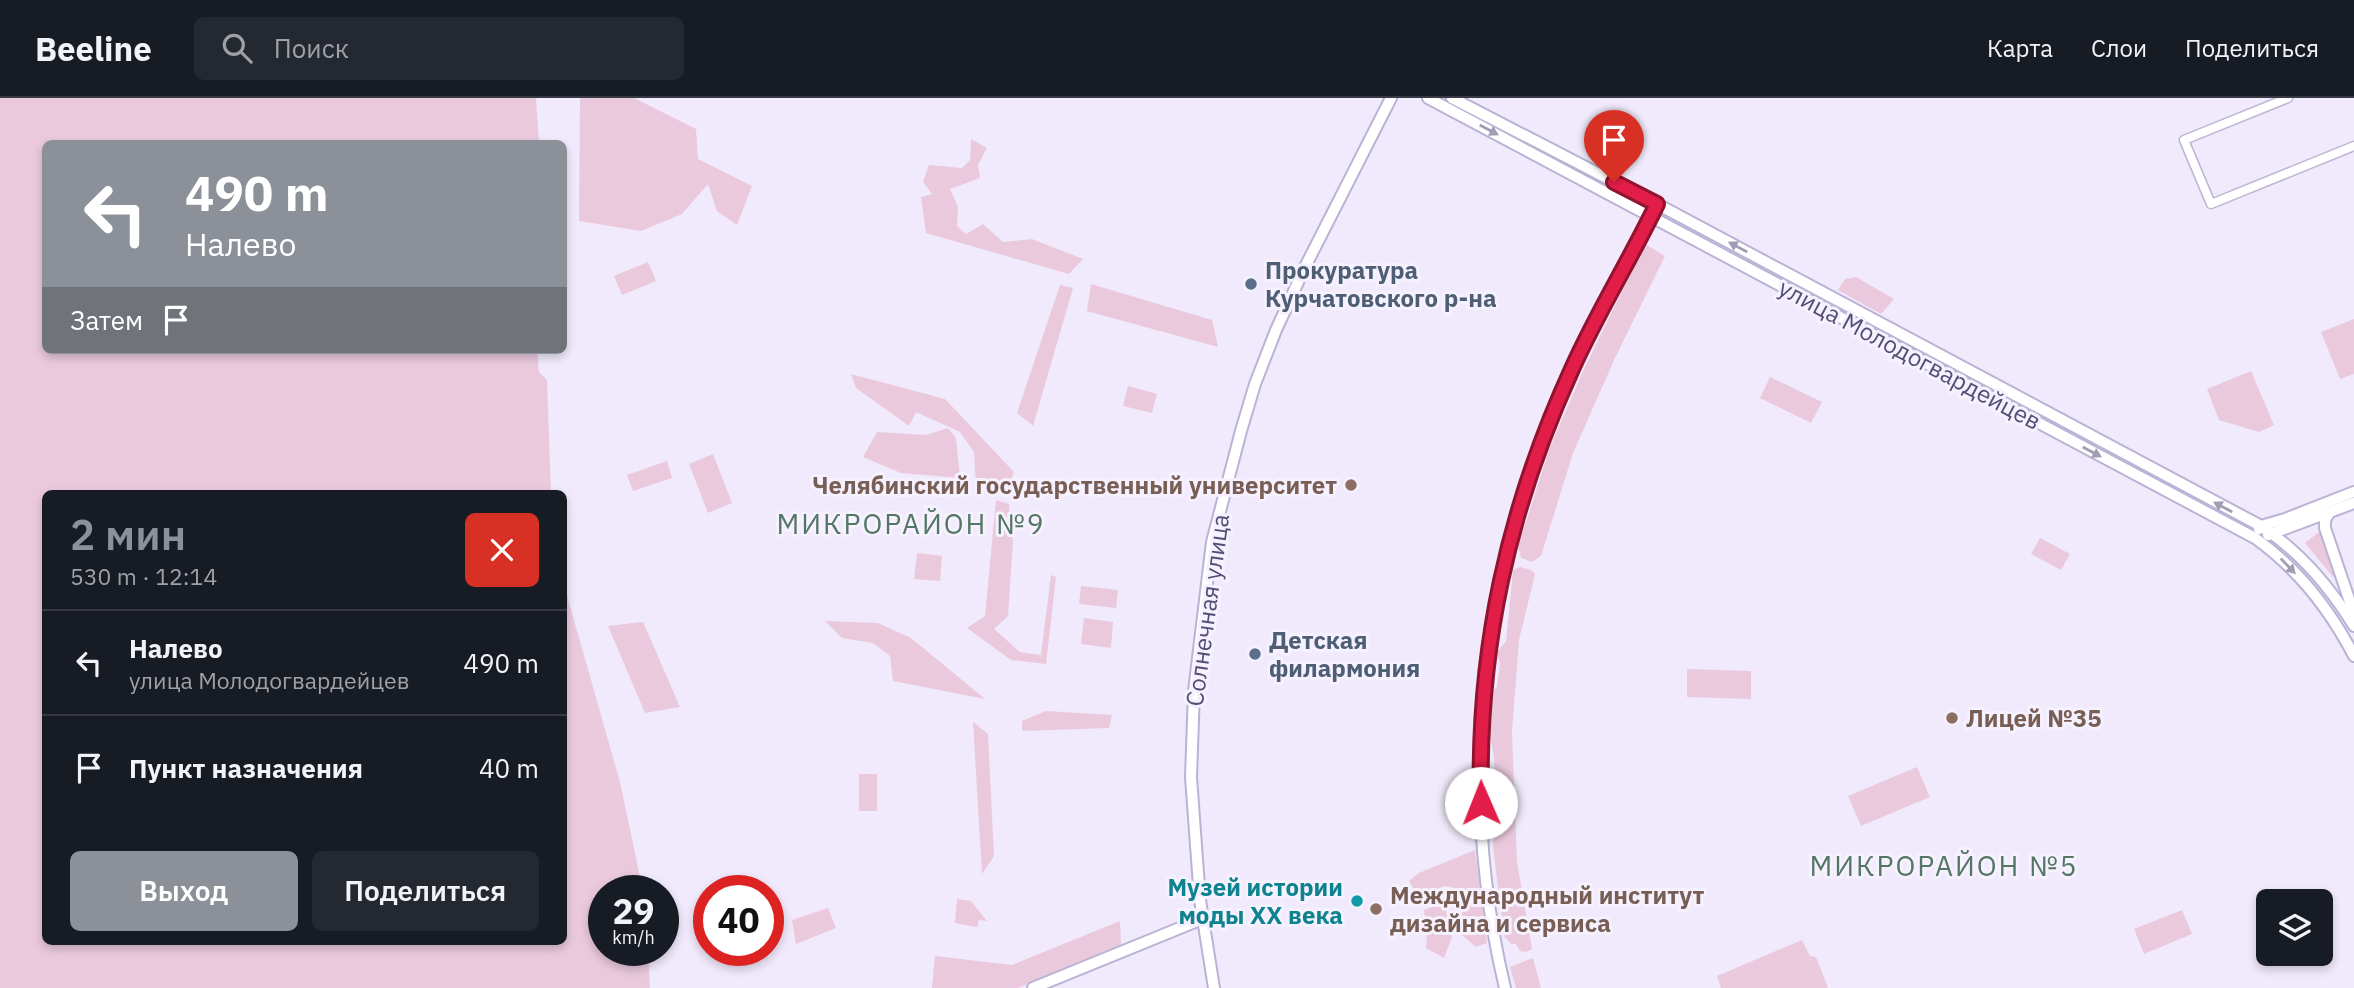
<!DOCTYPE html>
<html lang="ru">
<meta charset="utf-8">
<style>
:root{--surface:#171b24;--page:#242831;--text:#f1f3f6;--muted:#9ea1a6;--line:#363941;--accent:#8c9099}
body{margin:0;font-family:"IBM Plex Sans",sans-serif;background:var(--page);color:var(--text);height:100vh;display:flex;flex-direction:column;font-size:26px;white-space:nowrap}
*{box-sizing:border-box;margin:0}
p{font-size:23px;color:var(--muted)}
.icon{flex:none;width:38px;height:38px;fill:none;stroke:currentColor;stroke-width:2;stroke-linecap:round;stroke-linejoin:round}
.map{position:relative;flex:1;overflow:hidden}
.side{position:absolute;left:42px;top:392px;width:525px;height:455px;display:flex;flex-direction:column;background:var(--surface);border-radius:10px;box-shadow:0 4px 10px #0003}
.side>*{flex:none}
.banner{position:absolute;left:42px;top:42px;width:525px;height:214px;border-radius:10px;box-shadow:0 4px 10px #0003;background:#8c9099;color:#fff;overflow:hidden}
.tools{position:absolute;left:2256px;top:791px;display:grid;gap:14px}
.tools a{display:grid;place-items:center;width:77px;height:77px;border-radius:10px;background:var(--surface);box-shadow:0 4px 10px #0003;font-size:35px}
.speed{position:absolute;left:588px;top:777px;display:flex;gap:14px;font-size:35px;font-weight:700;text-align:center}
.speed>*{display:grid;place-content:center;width:91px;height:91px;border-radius:50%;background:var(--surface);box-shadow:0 4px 10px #0003;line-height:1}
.speed small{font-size:18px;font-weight:400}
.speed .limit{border:10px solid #d22;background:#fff;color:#111}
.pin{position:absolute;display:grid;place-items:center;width:60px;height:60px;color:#fff;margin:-72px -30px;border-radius:50% 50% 50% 0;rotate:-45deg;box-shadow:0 0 7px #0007}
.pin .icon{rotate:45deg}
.me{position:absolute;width:77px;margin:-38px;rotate:359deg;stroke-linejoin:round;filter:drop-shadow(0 0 5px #0008)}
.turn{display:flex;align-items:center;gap:24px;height:147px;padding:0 28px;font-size:32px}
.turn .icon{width:91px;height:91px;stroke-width:2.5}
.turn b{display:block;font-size:49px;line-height:60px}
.then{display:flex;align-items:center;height:66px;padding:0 28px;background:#0003;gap:14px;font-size:26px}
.round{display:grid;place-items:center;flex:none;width:74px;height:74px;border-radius:10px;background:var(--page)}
.headline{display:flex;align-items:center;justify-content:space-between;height:119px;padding:0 28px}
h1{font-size:42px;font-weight:600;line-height:52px;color:var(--accent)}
.primary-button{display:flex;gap:14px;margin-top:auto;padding:14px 28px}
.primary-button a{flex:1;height:80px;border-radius:10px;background:var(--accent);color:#fff;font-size:28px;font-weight:600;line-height:80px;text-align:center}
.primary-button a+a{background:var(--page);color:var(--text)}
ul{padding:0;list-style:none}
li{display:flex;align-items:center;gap:21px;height:105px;padding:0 28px;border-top:2px solid var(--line)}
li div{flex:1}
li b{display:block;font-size:26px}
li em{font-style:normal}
header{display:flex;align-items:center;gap:42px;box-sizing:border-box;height:98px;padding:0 35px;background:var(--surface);border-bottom:2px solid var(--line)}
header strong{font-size:33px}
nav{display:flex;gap:38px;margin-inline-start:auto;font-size:24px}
.search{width:490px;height:63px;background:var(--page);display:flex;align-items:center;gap:18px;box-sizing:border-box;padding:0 24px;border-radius:10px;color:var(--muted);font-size:26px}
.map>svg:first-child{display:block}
.green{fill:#eac9dd}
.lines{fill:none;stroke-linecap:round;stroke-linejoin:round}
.street-casing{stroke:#bcb5d3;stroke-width:11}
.secondary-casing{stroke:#bab3d5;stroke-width:14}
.street{stroke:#fff;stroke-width:8}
.secondary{stroke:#fff;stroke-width:10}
.oneway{fill:#a09eb4}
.route-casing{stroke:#92132f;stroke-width:18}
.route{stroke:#e11d48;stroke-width:12}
.service-dot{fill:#5c6f8a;stroke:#f6f1fe;stroke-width:2.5}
.education-dot{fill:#8d6e63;stroke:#f6f1fe;stroke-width:2.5}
.culture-dot{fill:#0f9aa8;stroke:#f6f1fe;stroke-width:2.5}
.labels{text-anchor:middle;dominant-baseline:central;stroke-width:6;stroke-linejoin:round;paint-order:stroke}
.service-label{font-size:24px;font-weight:bold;fill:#4e5e75;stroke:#f6f1fe;text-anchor:start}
.street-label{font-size:24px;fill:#534e76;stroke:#f6f1fe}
.education-label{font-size:24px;font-weight:bold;fill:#785e54;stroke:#f6f1fe;text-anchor:start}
.culture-label{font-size:24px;font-weight:bold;fill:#0d838f;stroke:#f6f1fe;text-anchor:end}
.quarter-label{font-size:28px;letter-spacing:2px;fill:#547664;stroke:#f6f1fe}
</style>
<header>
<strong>Beeline</strong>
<div class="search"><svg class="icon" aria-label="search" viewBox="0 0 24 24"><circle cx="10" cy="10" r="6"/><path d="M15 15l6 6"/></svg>Поиск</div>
<nav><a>Карта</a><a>Слои</a><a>Поделиться</a></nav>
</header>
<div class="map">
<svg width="2354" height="890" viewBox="0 0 2354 890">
<rect width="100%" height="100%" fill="#f1eafc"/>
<g class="green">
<polygon points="0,0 536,0 539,45 46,46 46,252 537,252 539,274 547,282 551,395 46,396 46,844 564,844 564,487 620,684 643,793 604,793 604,852 648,852 650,890 0,890"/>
<polygon points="580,0 634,0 696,31 698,61 752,88 737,127 717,113 708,86 682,116 641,133 579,123"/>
<polygon points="971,41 987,50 978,67 980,80 950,91 958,109 957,128 966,136 983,126 1003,144 1032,141 1083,161 1069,176 926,135 921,99 932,96 923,84 929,67 962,70 970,62"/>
<polygon points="1645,146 1665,158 1615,260 1573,355 1541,458 1532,464 1521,460 1518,449 1550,349 1584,271"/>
<polygon points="648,164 656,183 622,197 614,178"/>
<polygon points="1856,179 1894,201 1881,216 1838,192 1845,181"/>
<polygon points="1091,186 1212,222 1218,249 1087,213"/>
<polygon points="1060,187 1073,190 1033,328 1017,315"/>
<polygon points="2354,221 2354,276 2340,281 2321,234"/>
<polygon points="2251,273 2274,327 2259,334 2219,322 2207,291"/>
<polygon points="851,276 945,301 1014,374 1010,386 976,387 974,354 960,334 916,314 909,328 856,290"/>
<polygon points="1770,279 1822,304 1811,325 1760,300"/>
<polygon points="1128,288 1157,296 1152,315 1123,308"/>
<polygon points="948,330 956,340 960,380 901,375 863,359 877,334 926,337"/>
<polygon points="713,356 732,405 708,415 689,366"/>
<polygon points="667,363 672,380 633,393 627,377"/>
<polygon points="996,402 1009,406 1013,444 1008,518 994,531 1020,554 1041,557 1051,477 1056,479 1046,566 1011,562 967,530 985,518"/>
<polygon points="2319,434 2336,475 2333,479 2305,445"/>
<polygon points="2040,440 2070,456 2061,472 2031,456"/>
<polygon points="917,455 942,458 940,483 914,481"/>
<polygon points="1520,469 1531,472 1535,476 1519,542 1512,633 1517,764 1532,851 1526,854 1520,853 1516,846 1511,846 1504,838 1493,749 1496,703 1494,659 1490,637 1491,597 1497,588 1500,566 1497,554 1506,543 1513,472"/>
<polygon points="1081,488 1118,492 1116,510 1079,506"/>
<polygon points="1084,520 1113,524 1111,550 1081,546"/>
<polygon points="825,523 878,525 911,540 985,601 893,583 890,558 873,545 842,540"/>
<polygon points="642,524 643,524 680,609 645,615 608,528"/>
<polygon points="1687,571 1751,573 1751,601 1687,599"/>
<polygon points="1046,613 1112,617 1109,630 1022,633 1022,623"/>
<polygon points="973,624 988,636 994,758 982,776"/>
<polygon points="1917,669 1930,699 1861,728 1848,698"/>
<rect x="859" y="676" width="18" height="37"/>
<path d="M1475,752L1487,845L1476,849L1462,837V831L1458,828L1452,809L1458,799L1455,791C1445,785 1436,789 1434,800L1422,804L1409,783L1419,775Z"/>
<polygon points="957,801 971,803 987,823 979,822 977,829 955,825"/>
<polygon points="1437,807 1446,811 1452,830 1450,835 1452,839 1444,860 1426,850 1427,833 1424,812"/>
<polygon points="828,810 836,830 796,846 792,822"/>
<polygon points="2182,812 2192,836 2144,856 2134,831"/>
<polygon points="1120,823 1121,848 1018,890 932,890 935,858 1012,867"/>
<polygon points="1802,842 1810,858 1816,859 1828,890 1721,890 1717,878"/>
<polygon points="1533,860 1541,890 1516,890 1510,869"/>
</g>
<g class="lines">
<defs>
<polyline id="street" points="2288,0 2184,42 2211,106 2354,48"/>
<g id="secondary">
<path d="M1428,0L2255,440C2297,470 2330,512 2354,558"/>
<path d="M1452,0L1657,106L2261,428C2299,453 2330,489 2354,528"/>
<polyline points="2329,415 2325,422 2325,430 2354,516"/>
<polyline points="2259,431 2261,428 2285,421 2354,394"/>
<polyline points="2268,437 2354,405"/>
<polyline points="1033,890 1202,821"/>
<polyline points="1214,890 1200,802 1191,679 1194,593 1212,444 1241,333 1255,286 1276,232 1305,169 1391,0"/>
<path d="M1505,890C1461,706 1475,507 1546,332C1576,256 1618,187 1654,113"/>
</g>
</defs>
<use href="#street" class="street-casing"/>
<use href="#secondary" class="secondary-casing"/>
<use href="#street" class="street"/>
<use href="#secondary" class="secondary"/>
</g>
<defs><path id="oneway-solid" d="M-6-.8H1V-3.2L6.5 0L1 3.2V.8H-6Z" transform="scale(1.75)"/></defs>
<g class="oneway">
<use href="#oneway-solid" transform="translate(1489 32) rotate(28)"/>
<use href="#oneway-solid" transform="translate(1738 149) rotate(-152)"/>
<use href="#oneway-solid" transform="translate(2092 354) rotate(28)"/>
<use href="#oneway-solid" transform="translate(2223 409) rotate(-152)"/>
<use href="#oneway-solid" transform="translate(2288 468) rotate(46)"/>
</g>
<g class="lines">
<defs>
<path id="route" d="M1481,705C1477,551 1508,411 1572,271C1597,215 1630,162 1657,106L1614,84"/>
</defs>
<use href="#route" class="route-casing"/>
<use href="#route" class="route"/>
</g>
<g class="service-dot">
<circle cx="1251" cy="186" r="7"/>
<circle cx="1255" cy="556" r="7"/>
</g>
<g class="education-dot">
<circle cx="1351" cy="387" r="7"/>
<circle cx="1952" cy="620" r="7"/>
<circle cx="1376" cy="811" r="7"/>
</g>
<circle class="culture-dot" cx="1357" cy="803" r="7"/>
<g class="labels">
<g class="service-label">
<text x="1265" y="172">Прокуратура<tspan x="1265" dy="28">Курчатовского р-на</tspan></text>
<text x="1269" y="542">Детская<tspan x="1269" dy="28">филармония</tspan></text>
</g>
<g class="street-label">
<text transform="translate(1910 256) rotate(28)">улица Молодогвардейцев</text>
<text transform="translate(1207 512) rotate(-82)">Солнечная улица</text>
</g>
<g class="education-label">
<text x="1337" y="387" text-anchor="end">Челябинский государственный университет</text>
<text x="1966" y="620">Лицей №35</text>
<text x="1390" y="797">Международный институт<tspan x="1390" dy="28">дизайна и сервиса</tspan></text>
</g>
<g class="culture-label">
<text x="1343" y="789">Музей истории<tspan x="1343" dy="28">моды XX века</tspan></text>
</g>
<g class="quarter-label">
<text x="911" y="425">МИКРОРАЙОН №9</text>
<text x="1944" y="767">МИКРОРАЙОН №5</text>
</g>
</g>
</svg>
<div class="tools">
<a><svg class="icon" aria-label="layers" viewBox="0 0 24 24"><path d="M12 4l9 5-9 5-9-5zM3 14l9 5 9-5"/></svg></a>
</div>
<div class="speed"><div>29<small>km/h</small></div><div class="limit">40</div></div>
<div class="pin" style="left:1614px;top:84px;background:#d93025"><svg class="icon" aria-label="arrive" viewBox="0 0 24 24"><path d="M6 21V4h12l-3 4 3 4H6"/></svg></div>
<svg class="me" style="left:1481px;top:705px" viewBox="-20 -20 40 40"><circle r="19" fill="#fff"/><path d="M0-13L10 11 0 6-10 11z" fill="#e11d48"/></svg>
<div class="banner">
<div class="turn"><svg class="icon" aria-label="left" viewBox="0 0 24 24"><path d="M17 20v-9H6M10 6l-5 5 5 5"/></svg><div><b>490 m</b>Налево</div></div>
<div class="then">Затем<svg class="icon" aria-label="arrive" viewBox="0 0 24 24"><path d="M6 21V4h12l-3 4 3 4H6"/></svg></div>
</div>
<section class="side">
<div class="headline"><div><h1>2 мин</h1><p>530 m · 12:14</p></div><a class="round" style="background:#d93025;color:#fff"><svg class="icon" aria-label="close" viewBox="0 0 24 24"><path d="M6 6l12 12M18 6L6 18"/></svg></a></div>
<ul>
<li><svg class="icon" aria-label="left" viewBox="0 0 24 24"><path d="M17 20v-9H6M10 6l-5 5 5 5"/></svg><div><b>Налево</b><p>улица Молодогвардейцев</p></div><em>490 m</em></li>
<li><svg class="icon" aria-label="arrive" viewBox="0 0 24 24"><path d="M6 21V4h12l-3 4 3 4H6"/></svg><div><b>Пункт назначения</b></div><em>40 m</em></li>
</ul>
<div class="primary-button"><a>Выход</a><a>Поделиться</a></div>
</section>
</div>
